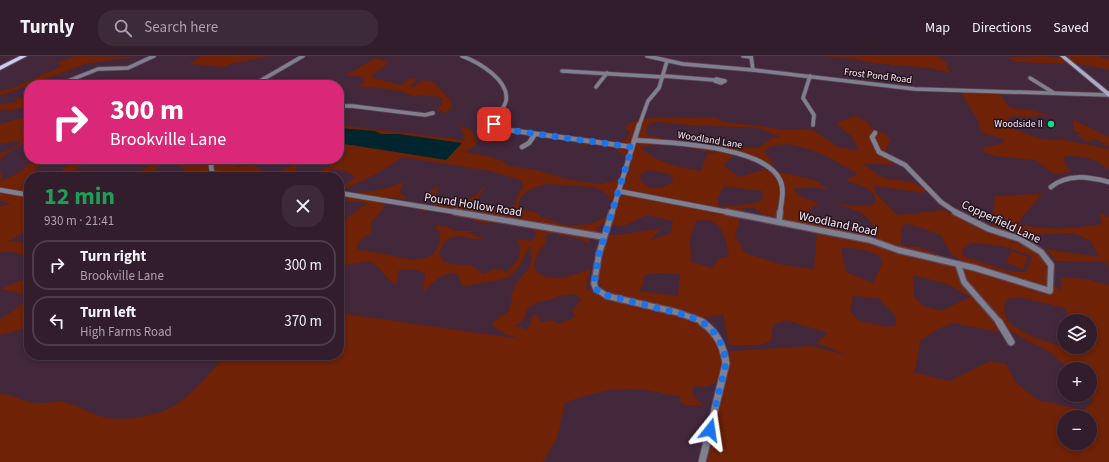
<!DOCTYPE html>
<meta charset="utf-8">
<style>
:root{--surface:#321d2c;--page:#3d2a38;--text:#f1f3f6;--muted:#a8a2a9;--line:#4d3b48}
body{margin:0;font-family:"Source Sans 3",sans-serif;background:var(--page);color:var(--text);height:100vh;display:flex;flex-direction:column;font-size:15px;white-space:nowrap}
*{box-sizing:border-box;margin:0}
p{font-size:13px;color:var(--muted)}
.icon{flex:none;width:22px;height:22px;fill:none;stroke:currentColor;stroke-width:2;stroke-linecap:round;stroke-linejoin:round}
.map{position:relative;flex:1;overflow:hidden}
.sheet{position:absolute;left:24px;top:116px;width:320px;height:188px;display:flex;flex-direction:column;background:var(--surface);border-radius:16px;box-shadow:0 2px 6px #0003,0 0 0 1px var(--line)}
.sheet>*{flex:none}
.hud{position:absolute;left:24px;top:24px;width:320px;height:84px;border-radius:16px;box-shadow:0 2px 6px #0003,0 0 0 1px var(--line);background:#db2777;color:#fff;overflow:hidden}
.buttons{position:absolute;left:1057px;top:258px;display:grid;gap:8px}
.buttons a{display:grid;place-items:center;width:40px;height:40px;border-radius:50%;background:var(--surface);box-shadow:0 2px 6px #0003,0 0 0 1px var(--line);font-size:20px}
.pin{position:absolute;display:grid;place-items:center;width:34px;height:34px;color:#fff;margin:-17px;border-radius:8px;box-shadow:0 2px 6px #0006}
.me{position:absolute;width:44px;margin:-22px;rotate:15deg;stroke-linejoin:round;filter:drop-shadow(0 0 3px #0008)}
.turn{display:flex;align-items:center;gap:14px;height:84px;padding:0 20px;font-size:18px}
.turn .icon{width:52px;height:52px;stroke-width:2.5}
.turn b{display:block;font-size:28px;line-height:34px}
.round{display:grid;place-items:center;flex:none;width:42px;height:42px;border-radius:16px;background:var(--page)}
.headline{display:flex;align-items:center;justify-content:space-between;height:68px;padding:0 20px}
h1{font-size:24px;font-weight:700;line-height:30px;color:#1e9e55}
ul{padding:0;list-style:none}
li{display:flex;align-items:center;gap:12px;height:50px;margin:0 8px 6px;padding:0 12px;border:2px solid var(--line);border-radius:16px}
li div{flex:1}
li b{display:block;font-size:15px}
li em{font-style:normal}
header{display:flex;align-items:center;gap:24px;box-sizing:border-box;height:56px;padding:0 20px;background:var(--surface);border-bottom:1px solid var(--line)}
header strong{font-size:19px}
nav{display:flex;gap:22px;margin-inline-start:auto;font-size:14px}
.search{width:280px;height:36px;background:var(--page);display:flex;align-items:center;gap:10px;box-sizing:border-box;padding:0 14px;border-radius:16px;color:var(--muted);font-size:15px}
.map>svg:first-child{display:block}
.green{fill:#6f2206;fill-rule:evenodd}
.water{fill:#00252f}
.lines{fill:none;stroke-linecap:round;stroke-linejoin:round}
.street-far3-casing{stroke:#614659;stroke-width:5}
.street-far2-casing{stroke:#614659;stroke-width:6}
.street-far1-casing{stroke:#614659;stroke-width:8}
.street-casing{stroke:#614659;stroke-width:9}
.secondary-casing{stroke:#614659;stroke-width:2}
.primary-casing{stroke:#614659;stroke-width:2}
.street-far3{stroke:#7e8090;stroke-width:3.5}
.street-far2{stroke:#7e8090;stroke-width:4.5}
.street-far1{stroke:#7e8090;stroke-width:5.5}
.street{stroke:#7e8090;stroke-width:7}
.secondary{fill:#a9adc6;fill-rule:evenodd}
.primary{fill:#cacfef;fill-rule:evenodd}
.route{stroke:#1a73e8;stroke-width:7;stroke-dasharray:0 12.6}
.poi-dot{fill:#10d98a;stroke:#22151e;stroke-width:1.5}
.labels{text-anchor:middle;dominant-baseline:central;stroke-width:3;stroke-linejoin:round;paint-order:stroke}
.far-street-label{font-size:10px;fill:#fce9f6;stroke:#22151e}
.far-poi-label{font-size:10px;fill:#fce9f6;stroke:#22151e;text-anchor:end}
.street-label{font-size:12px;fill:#fce9f6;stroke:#22151e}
</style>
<header>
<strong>Turnly</strong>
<div class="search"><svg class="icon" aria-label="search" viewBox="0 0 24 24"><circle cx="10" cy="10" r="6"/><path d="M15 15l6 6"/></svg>Search here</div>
<nav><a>Map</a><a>Directions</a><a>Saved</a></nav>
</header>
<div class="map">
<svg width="1109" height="406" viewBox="0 0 1109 406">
<rect width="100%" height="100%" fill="#43273b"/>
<g class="green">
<polygon points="75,0 143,1 111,4 85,8 0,40 0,35 15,31 62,10 56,7"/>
<polygon points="201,0 269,0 230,8 224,11 188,8"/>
<polygon points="822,0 938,0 948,8 947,12 951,17 928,12 873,7 856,3"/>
<polygon points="1042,0 1061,2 1069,8 1016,6 1007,1"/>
<polygon points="1062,0 1099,0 1109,3 1109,14 1070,6"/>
<path d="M375,2L390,6L370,21L401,29L410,22L418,23L410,30L413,31L423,24L434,26C439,35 451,40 453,51L444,58L442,55L436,53L442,49L441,45L443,42C438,40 424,40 417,39L418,40C412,41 409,38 403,36C389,32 373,32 359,30L365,24L362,21L346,19Z"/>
<path d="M1000,36L1006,48L1012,52L1036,55L1048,59L1029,61L1012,60L1004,68L1013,73L1041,83L1065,84L1109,93V114C1092,100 1087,101 1066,100L1063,104L1071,116L1054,118L1035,104L996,100L982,96L985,91L1004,87L1003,83L986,78L979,73L980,68L961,37Z"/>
<polygon points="15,41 29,44 29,50 10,55 2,53 0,56 0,48 17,46"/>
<polygon points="29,60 29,85 13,93 0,103 0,98 20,88 20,85 0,88 0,68"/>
<path d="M854,60L867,65L871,72L886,78L890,84L885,97L894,109L862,107L883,122L913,126L926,134L923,137L874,130L875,136L897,159L944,154L995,178L1032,192L1044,205L1054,229L1061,234V221L1086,223L1109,229V406H706L730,295L810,290L847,299L817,287L828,277L786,264L773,269L771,285L759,289H729L723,258L709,261L699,265L720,290L722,297V318L717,325L709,330L702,331L694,329L692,337L697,344L705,350C696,348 687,352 679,345L680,340C668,339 658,336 647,334C618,330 591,337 565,347L557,382L543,406H0V337C10,339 19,343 29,346C40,349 52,345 63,346C76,348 87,356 100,360C119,367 157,360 174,350C192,339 212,314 227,299H339V257L521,283L505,278L494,271L493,267L496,264L509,255C511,248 511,237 515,230C525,213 536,213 529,190C525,199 521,210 514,217C506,226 476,226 463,231C460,226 460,220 455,217C435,220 437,224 423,236L425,217L412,213L399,214L396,229C385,223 381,211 370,205L339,210V168L360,152L369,147L339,145V138C361,137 385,135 405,125L400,134L401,138L407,144L391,141L385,143L384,151L371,167L372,176L363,182L357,189V194L368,195L414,204C420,203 428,202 433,198C440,192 443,176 435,170H444L457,175H476L468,177L484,183C465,186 450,168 439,197L442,204C451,210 459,208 470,209C475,210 479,216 483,218L494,213L504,214L505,217C512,210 521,203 520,193C520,189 518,187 518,183L532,185L536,180V177C524,167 507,159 491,161L501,166C484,167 474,170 464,155L446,158L445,151L418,157L434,148L428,143C429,135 432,133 439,130L436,137V141C446,148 461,148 472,142C478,138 483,131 488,127L476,144L477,148C487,154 499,155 511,153L516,147V142L523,130L521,124L490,115L402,101C380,117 365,125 339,134V129L347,128L354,122C349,113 335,112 326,116L325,121H309L334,108L347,97L339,92V87L370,92L462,87L398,78H381L374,75L339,72V69L465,84L460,70L470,73L477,84L476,89L465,96L488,100L503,105L508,110L536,114L571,124L601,128L616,124L629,112C628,109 627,104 624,100C616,88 591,90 578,88L624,86L630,76L624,71L634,65L657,61L689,62L715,61L723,66L761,70L784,74L812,73L836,90L859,95L852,80L843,74L837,67ZM658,66L688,69L759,72L781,81L772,82L760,91L755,92L711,90L654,81L647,78L645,74L650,67ZM659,88L676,89L720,98H707L701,115C679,111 656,107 640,91ZM785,88C812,91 835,104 858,118L846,124C854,128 882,134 874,148L868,150L834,148C848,151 867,156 873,170L871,176C857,182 854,171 844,171C830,169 820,169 808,159C809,151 813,150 820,147C811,144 799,142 794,134L795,132C807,131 819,133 831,132L818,128H823L814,124L767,113L739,121L723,109L734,99L759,103L776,110L764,96C768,90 778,89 785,88ZM651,114L671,119L673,124C668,132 651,135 643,127C641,126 641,123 640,121L642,117ZM547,128L594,131C609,136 612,144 615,158L589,168L569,170L541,161L535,156L521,153L518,149C521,135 535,131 547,128ZM725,130L762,135L764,140L761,144L756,147L720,151C715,143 720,136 725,130ZM746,152H754L765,159L802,167L811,170L817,176L814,213L783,209L745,197L735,180L740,162L755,163L740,155ZM647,159L673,165L671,177L651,184L660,174C639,172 614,187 595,173L600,171L603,166L619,170H624ZM704,164C724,165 726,185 729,200L718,203L713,212L691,206L690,182L696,165ZM905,167L941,179L951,198L967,208L950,204L920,191L901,190V174ZM552,177L579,183L590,188L589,183L586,180L607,181L598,218L602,234L608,238L586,233C585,226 590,221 590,213C575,218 552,229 538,216C534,212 533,210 535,205C538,198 539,193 545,189L546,180ZM974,187L1002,190L1032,200L1026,216H1016L1005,214L964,200L962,197C963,190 968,188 974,187ZM841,192C854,192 870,193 881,202L882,208L873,227L846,216ZM656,217L680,218L678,240L639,235L643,228V221L645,219ZM913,219L947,228L970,241L941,255L923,250L914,240ZM576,238L581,243L572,255L576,261L558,268L552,264L540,266L536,257L530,263L531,267L526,274L521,271H515L524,263L526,256L530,250L540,246L553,243L559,240ZM853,240L878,242L896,260V269L886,271L858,264L850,255ZM1019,241L1065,252L1071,265H1090V291H1083L1086,299C1077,297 1066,292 1057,289C1039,283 992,270 1007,243ZM645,247L687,255L694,259L673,258ZM953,267L993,275L1009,274L1028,285L1050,296L1068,313H1090V339L1094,345L1084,354L1038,344L1016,327L1006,308L990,305L950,325L913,316L916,311L920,285L936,274ZM1064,361H1090V387H1064Z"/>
<polygon points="1074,64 1109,81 1109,91 1104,87 1086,80 1095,85 1086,85 1076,79 1083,79 1073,74"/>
<path d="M39,103H57L40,110L28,120L30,121L29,174L7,186H21L29,190V201L13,196H0V150L11,148L0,145V117L2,118L1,125C9,121 23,117 27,108Z"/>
<path d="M78,103H89C79,114 64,121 49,121L63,115V112L78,104Z"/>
<path d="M140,103H216L239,111L248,109L255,103H270L255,109V111C274,121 283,118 297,103H312L296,111V117L300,121H201L197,118L188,121H175L185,114L179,109L167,104L158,112L140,121L142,114L154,107Z"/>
<path d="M1042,138C1034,148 1024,157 1018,168C1046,175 1074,173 1102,168L1099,157L1109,161V213L1105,206L1057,205L1045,193L1099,201L1091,185L1074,177L1024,179L992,169L995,140Z"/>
<polygon points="1013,195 1028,201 1023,213 1006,207 1011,196"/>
<polygon points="29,223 29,239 0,233 19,225"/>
<path d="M29,241C29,252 29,260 29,271L0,279V263L13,255Z"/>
</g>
<polygon class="water" points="339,72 375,75 381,78 398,78 462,87 446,104 339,87"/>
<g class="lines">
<defs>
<g id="street-far3">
<path d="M462,0C478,6 510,24 506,45C504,53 496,60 493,67L496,70"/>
<polyline points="647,0 683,8 753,14 915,33 1109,39"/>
<polyline points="743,0 751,1"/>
<polyline points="751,0 753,14"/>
<polyline points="562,15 663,21"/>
<polyline points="664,20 715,24"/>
<polyline points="810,20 803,42 814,59 813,69"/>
<polyline points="1030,22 1054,37"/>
<polygon points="716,23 725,25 721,27 715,25"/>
<polyline points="67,28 68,25 98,13 128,12 154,0"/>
<polyline points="152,29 164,27 183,29"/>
<polyline points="253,29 303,0"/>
<polyline points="596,31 607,17"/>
<polyline points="339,50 352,50 425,59 433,57"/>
<polyline points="639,70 648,45 659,32 667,5"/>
</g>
<g id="street-far2">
<polyline points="495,69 497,71 508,74 632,91"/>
<polyline points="875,77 872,81 879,96 905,109 941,146 957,157"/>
<path d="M634,84C668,87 764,89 780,124C785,134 781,147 780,157"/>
<polyline points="522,91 529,87 535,78"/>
<polyline points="212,117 211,109 217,103"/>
<polyline points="196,121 212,117 241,121"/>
<path d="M1051,131C1068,117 1089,121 1109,126"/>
<polyline points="0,134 29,139"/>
<polyline points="618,135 732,157"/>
<polyline points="339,137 461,157"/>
<polyline points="612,157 639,69"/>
</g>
<g id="street-far1">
<polyline points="455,156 604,181"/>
<polyline points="612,156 599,198 594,228 596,233 607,240 676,256 699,264 704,267"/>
<polyline points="727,156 870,184 898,194 975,212 1050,235 1051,209 1041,196 1020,183 989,173 955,156"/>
<polyline points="779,166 780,156"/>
<polyline points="958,208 964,226 1000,267"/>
</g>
<g id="street">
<polyline points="999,266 1011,286"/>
<path d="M702,406L726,307C723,289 717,277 702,266"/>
</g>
<polygon id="secondary" points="1060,0 1065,0 1109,36 1109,41"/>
<polygon id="primary" points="20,0 27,0 0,14 0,10"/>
</defs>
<use href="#street-far3" class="street-far3-casing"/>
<use href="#street-far2" class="street-far2-casing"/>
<use href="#street-far1" class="street-far1-casing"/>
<use href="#street" class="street-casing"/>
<use href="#secondary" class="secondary-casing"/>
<use href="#primary" class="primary-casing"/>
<use href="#street-far3" class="street-far3"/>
<use href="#street-far2" class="street-far2"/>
<use href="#street-far1" class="street-far1"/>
<use href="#street" class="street"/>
<use href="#secondary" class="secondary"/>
<use href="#primary" class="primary"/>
</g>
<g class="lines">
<polyline class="route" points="494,68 498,71 508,74 632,91 599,198 594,228 596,233 602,238 689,260 707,269 713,275 723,291 726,307 710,374"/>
</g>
<circle class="poi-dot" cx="1051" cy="68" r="4"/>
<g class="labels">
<g class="far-street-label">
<text transform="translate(878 20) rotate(7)">Frost Pond Road</text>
<text transform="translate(710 84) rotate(9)">Woodland Lane</text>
</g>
<g class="far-poi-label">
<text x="1043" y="68">Woodside II</text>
</g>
<g class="street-label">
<text transform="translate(473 149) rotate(9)">Pound Hollow Road</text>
<text transform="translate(1001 166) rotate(25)">Copperfield Lane</text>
<text transform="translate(838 168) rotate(12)">Woodland Road</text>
</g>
</g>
</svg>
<div class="buttons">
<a><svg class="icon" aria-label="layers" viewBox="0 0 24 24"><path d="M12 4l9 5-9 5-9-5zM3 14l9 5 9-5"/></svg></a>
<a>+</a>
<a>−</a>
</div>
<div class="pin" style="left:494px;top:68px;background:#d93025"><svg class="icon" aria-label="arrive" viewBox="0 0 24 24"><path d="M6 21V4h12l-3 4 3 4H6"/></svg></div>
<svg class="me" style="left:710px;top:374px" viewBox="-20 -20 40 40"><path d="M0-17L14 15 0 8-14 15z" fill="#1a73e8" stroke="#fff" stroke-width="4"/></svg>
<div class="hud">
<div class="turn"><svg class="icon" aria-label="right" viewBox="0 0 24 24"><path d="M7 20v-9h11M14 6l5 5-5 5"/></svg><div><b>300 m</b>Brookville Lane</div></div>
</div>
<section class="sheet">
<div class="headline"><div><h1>12 min</h1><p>930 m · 21:41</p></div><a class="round"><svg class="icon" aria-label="close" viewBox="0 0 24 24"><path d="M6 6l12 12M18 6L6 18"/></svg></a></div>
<ul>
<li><svg class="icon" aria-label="right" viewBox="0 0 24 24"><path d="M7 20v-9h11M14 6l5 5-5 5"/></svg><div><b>Turn right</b><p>Brookville Lane</p></div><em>300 m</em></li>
<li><svg class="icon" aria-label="left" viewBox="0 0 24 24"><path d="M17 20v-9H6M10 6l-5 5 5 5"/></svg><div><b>Turn left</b><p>High Farms Road</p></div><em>370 m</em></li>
</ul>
</section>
</div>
